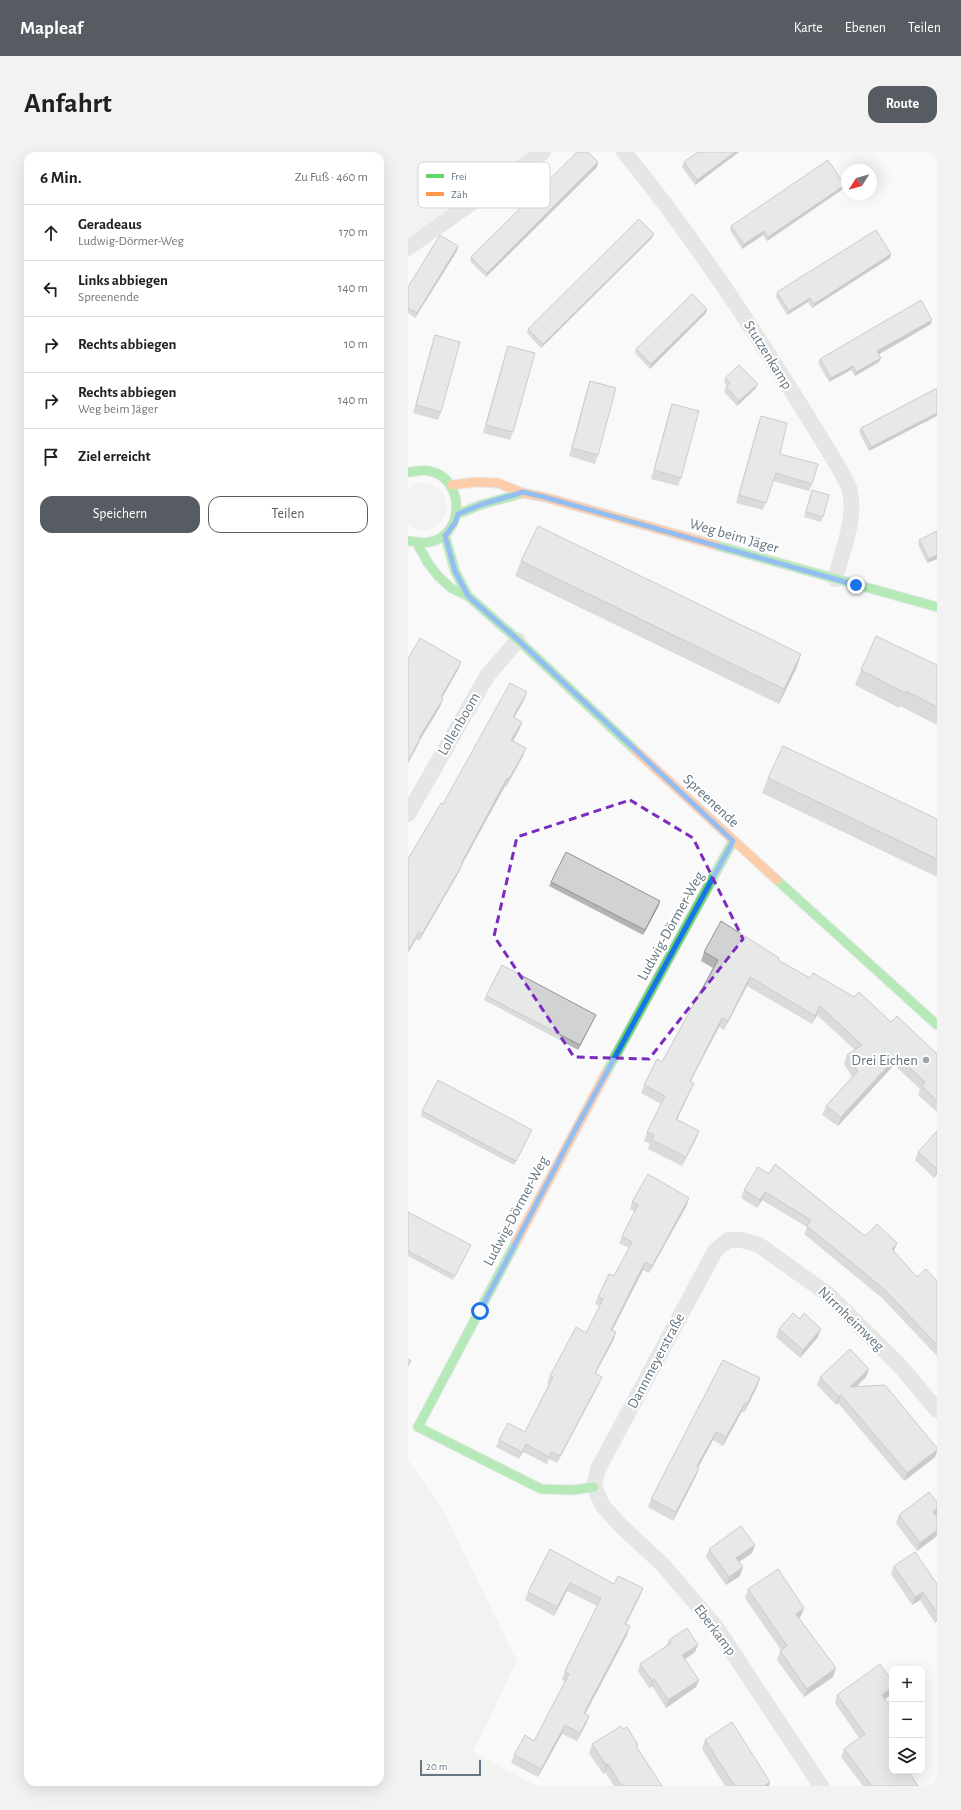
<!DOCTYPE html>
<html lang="de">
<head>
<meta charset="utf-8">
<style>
	body { margin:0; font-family:"Alegreya Sans",sans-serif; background:#f2f2f2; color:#202124 }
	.controls { position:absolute; right:12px; bottom:12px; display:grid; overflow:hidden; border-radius:8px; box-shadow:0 4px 16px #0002 }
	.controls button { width:36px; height:36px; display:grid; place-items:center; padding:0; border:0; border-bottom:1px solid #e0e0e0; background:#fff; color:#202124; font:20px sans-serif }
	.compass { position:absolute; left:433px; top:12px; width:36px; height:36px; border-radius:50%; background:#fff; box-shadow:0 4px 16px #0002; rotate:233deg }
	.scale { position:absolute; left:12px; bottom:10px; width:61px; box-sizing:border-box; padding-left:4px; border:2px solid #657683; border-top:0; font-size:11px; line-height:14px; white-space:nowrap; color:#657683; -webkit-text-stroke:3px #fff; paint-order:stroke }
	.stop { position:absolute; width:12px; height:12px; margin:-9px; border:3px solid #1a73e8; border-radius:50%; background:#fff }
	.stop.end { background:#1a73e8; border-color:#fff; box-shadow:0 1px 4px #0008 }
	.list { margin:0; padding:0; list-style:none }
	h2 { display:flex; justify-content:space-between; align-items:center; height:52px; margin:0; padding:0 16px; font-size:17px }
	h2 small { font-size:13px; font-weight:400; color:#757577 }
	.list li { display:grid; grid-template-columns:26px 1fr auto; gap:12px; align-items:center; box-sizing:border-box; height:56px; padding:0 16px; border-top:1px solid #e0e0e0 }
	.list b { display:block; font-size:15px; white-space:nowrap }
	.list p { margin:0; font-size:13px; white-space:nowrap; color:#757577 }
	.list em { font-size:13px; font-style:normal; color:#757577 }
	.actions { display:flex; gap:8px; padding:12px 16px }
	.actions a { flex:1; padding:9px 0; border:1px solid #565c61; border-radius:12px; text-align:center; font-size:14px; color:#565c61 }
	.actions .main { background:#565c61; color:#fff }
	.icon { flex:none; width:22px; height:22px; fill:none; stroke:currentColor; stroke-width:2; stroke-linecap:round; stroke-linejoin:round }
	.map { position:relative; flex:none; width:529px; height:1634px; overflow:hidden; border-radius:12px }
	header { display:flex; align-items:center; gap:24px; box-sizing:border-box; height:56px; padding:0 20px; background:#565c61; color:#fff }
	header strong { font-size:19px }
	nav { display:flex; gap:22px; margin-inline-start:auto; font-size:14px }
	.intro { display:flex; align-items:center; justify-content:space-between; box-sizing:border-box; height:96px; padding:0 24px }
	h1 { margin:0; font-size:28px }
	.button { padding:10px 18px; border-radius:12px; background:#565c61; color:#fff; font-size:14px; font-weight:700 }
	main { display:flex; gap:24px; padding:0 24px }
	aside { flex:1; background:#fff; border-radius:12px; box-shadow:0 4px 16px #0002 }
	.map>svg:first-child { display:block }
</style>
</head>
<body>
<header>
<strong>Mapleaf</strong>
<nav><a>Karte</a><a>Ebenen</a><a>Teilen</a></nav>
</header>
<div class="intro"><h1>Anfahrt</h1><a class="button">Route</a></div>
<main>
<aside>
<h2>6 Min.<small>Zu Fuß · 460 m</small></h2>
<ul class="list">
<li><svg class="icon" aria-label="ahead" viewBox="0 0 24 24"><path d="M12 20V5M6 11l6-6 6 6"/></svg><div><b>Geradeaus</b><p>Ludwig-Dörmer-Weg</p></div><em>170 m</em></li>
<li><svg class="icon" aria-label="left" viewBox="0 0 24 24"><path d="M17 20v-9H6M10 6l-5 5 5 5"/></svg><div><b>Links abbiegen</b><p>Spreenende</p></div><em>140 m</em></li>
<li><svg class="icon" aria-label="right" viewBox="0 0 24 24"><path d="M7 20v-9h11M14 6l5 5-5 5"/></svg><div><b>Rechts abbiegen</b></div><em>10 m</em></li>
<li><svg class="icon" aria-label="right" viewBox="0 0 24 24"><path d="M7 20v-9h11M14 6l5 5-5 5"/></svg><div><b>Rechts abbiegen</b><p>Weg beim Jäger</p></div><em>140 m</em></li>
<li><svg class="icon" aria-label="arrive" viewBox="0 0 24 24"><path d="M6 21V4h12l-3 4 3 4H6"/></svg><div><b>Ziel erreicht</b></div></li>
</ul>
<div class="actions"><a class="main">Speichern</a><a>Teilen</a></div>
</aside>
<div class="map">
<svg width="529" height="1634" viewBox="0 0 529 1634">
	<rect width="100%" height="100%" fill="#f9f9f9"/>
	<path fill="#e8ebe6" d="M0,0H123L0,87Z
		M18,330C60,343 29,396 0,372V336L10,331Z
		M0,1308L33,1354L109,1509L65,1600L129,1634H0Z"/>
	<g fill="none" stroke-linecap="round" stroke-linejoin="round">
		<defs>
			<path id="fast" d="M0,320C6,320 15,317 21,319C57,325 58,384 21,390C15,392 7,389 0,389
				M50,362L72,353L115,341
				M37,384L47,419L60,444
				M9,391L20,411L30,424L43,436L60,444L110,488L227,598
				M307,393L529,455
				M369,728L529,873
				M198,921L325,689
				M108,1090L10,1275L133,1337L165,1338L186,1335"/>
			<path id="slow" d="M44,333L68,330L90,331L115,341L136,345L307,393
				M227,598L369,728
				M108,1090L198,921"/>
		</defs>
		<use href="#fast" stroke="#d5d6d7" stroke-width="11"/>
		<use href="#slow" stroke="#d5d6d7" stroke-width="11"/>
		<path stroke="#cecfd0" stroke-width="16" d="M216,0C297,99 365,207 431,316C435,324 440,331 442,339C448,368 434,400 427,427
			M0,96L135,0
			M0,662L79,524L110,488
			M413,1634L308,1475L255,1413L213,1374L195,1354L186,1335L190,1317L307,1099L320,1088H334L351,1093L421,1143L493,1215L529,1258"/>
		<use href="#fast" stroke="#63d668" stroke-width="9"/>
		<use href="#slow" stroke="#ff974d" stroke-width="9"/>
	</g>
	<path fill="#b3b5b5" d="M331,0L287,33L274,15L276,10Z
		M189,15L78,125L62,109L63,105Z
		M437,33L435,37L359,89L355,83L334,97L322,78L323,74Z
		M244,86L133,196L119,181L120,177Z
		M50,95L49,99L7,166L0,161V135Z
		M483,102L482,106L404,156L400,150L379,163L368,145L369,140Z
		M299,157L298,161L242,217L227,201L228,197Z
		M523,172L471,202V210L447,224L443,218L421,230L410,211L412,207Z
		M27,183L33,260L30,268L5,261L24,192Z
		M100,194L105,280L102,288L75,281L97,202Z
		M317,226L348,236L329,254L316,240L318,235L319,234L316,230Z
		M182,229L190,303L187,312L161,304L179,237Z
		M529,236L461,299L451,280L453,276Z
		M264,252L273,326L270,334L243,327L261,260Z
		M353,264L372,302L404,332L401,339L365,329L355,358L328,351L350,272Z
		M404,338L415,365L413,370L396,365Z
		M511,388L529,407L519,411L510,392Z
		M113,409L393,502L388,517L371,552L107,424Z
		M529,513V573L492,554L491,556L447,533L453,518Z
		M119,540L116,548L106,566L114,570L111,578L105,589L115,604L98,635L97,634L54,712L51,720L11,789L8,787L0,801V707L35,652Z
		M360,626L529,667V725L354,641Z
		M143,730L251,753L235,783L141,734Z
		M296,800L370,808L483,870L529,902V960L510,943L512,937L486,913L430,974L414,963L418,954L444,925L436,912L439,903L447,898L409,863L404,872L339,834L316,878L311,875L283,929L282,940L269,967L291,979L288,987L274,1014L240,997L242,992L236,989L239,980L253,952L233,941L236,933L254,910L305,816L293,809Z
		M78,844L188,863L186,867L170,898L76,848Z
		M14,959L124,978L122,982L106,1013L13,964Z
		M529,979V1022L526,1026L507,1008L510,1000Z
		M350,1015L457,1084L486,1099L509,1125L529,1129V1204L474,1146L396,1082L399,1075L354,1048L349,1056L333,1046L336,1038Z
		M224,1050L279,1053L241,1121L235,1118L204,1178L206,1187L187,1221L191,1232L149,1311L141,1307L139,1312L115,1300L111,1307L88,1295L91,1288L117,1280L141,1232L139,1231L142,1224L178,1181L192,1154L187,1152L190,1145L206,1124L221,1096L211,1091L214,1084L227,1060L222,1057Z
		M0,1060L61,1097L45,1128L0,1104Z
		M371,1177L410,1185L392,1206L368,1185Z
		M461,1217L458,1225L448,1235L529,1296V1300L527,1305L496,1329L430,1251L428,1253L409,1233L412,1225Z
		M349,1235L336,1261L334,1259L315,1294L305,1288L290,1315L288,1324L265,1369L240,1355L243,1347Z
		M529,1350V1362L509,1399L488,1371L491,1363Z
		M347,1393L344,1401L331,1410L332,1424L318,1433L298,1405L301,1397Z
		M142,1397L206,1432L235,1436L232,1444L218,1472L219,1483L177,1562L181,1564L178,1572L169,1589L154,1582L130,1625L103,1611L106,1603L126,1589L157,1530L154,1527L157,1519L189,1454L159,1439L146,1464L117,1448L120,1440Z
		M486,1414L529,1432V1469L527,1471L512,1448L504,1453L483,1422Z
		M340,1437L393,1464L391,1466L425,1525L396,1545L369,1508L372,1499L373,1498L337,1446Z
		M261,1488L287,1500L277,1507L291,1528L288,1535L258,1556L244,1534L241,1536L230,1519L232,1512L258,1495Z
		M484,1529V1542L477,1547L484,1619L510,1634H455L433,1605L436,1597L451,1586L427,1551L429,1543Z
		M215,1577L230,1593L229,1596L254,1634H206L197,1620L195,1622L181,1601L184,1592Z
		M297,1588L362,1630L361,1634H317L294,1597Z"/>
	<path fill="#929394" d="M327,0H331L287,33L289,28Z
		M190,10L189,15L78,125L79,121Z
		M437,33L435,37L359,89L360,85Z
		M356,79L355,83L334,97L336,92Z
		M246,82L244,86L133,196L135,192Z
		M50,94L49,99L7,166L9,161Z
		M483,102L482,106L404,156L406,152Z
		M402,146L400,150L379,163L381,159Z
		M299,157L298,161L242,217L243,212Z
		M524,168L523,172L468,204L469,199Z
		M473,206L471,210L447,224L448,220Z
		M445,214L443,218L421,230L423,226Z
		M350,232L348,236L329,254L331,249Z
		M529,261V264L461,299L463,295Z
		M529,403V407L519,411L521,407Z
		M393,502L388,517L371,552L376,537Z
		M53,510L50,518L30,553L33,545Z
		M119,540L116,548L102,573L105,565Z
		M35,547L32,555L12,588L9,595L0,611V609L11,586Z
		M114,570L111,578L101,596L103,588Z
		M118,596L115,604L98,635L101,627Z
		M99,626L97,634L50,720L53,712Z
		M54,713L51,720L11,789L14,782Z
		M252,749L251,753L235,783L237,778Z
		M11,780L8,787L0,801L2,796Z
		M342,825L339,834L316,878L320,869Z
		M412,854L409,863L404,872L407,864Z
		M188,863L186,867L170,898L172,893Z
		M314,866L311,875L278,937L282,929Z
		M489,904L486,913L430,974L433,965Z
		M286,931L282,940L265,976L268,967Z
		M291,979L288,987L274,1014L278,1005Z
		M529,1017V1022L526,1026Z
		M357,1040L354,1048L349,1056L352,1048Z
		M281,1046L279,1053L241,1121L244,1114Z
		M489,1091L486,1099L484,1097Z
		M237,1110L235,1118L201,1185L203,1178Z
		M413,1177L410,1185L392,1206L395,1198Z
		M208,1180L206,1187L184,1228L187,1221Z
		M461,1217L458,1225L439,1243L442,1235Z
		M194,1225L191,1232L149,1311L152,1304Z
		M352,1226L349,1235L336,1261L339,1252Z
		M433,1243L430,1251L428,1253L431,1245Z
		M337,1251L334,1259L315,1294L318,1285Z
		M308,1280L305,1288L286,1323L289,1314Z
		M118,1292L115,1300L111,1307L114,1300Z
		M529,1298L527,1305L496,1329L499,1321Z
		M291,1316L288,1324L265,1369L268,1360Z
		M529,1356V1363L522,1368L525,1360Z
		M529,1378V1384L509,1399L512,1391Z
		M347,1393L344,1401L325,1414L328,1406Z
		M335,1415L332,1424L318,1433L321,1425Z
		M162,1431L159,1439L146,1464L149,1455Z
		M235,1436L232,1444L214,1480L217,1472Z
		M515,1440L512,1448L504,1453L507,1445Z
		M396,1456L393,1464L385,1470L388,1462Z
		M529,1465V1469L527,1471Z
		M222,1474L219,1483L173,1570L176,1561Z
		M290,1493L287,1500L272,1511L274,1503Z
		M428,1516L425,1525L396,1545L399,1537Z
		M246,1527L244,1534L241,1536L244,1529Z
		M291,1528L288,1535L258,1556L260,1548Z
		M484,1536V1542L471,1551L474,1543Z
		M181,1564L178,1572L169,1589L172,1581Z
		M157,1573L154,1582L130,1625L133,1617Z
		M200,1612L197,1620L195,1622L198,1613Z
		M362,1630L361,1634H356Z"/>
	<path fill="#d0d2d3" stroke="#929394" d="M169,0H180L190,10L79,121L63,105Z
		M290,0H327L289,28L276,10Z
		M420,8L437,33L360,85L356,79L336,92L323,74Z
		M231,67L246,82L135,192L120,177Z
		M468,78L483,102L406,152L402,146L381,159L369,140Z
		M32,83L50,94L9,161L0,156V135Z
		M284,142L299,157L243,212L228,197Z
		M513,148L524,168L469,199L473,206L448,220L445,214L423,226L412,207Z
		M27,183L52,190L33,260L8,253Z
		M100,194L127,201L105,280L78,273Z
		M331,213L350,232L331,249L318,235L322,231L317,226Z
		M182,229L208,236L190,303L164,296Z
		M529,236V261L463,295L453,276Z
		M264,252L291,259L273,326L246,318Z
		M353,264L379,271L372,302L410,312L404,332L368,321L358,351L331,343Z
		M404,338L421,343L415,365L398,360Z
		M130,374L393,502L376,537L113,409Z
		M529,379V403L521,407L511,388Z
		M468,484L529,513V555L498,539L497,541L453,518Z
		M12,486L53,510L33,545L35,547L11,586L12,587L0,609V507Z
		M102,531L119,540L105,565L114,570L103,588L118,596L101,627L99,626L53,712L54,713L14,782L11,780L2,796L0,795V707L33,651L35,652Z
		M375,594L529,667V707L360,626Z
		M158,700L252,749L237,778L143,730Z
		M313,769L371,806L370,808L402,826L405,821L446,845L451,840L483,870L489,864L529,902V949L514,934L517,930L489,904L433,965L418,954L450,919L439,903L454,893L412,854L407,864L342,825L320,869L314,866L282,929L286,931L268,967L291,979L278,1005L244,988L246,983L239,980L257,944L236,933L249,907L254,910L310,808L296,800Z
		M94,813L188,863L172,893L78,844Z
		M30,928L124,978L108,1009L14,959Z
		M529,979V1017L510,1000Z
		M367,1012L457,1084L469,1072L489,1091L484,1097L509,1125L518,1117L529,1129V1193L477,1138L399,1074L403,1068L357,1040L352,1048L336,1038L350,1015L361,1022Z
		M240,1022L281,1046L244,1114L237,1110L203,1178L208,1180L187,1221L194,1225L152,1304L144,1300L141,1305L118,1292L114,1300L91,1288L100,1271L117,1280L145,1225L142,1224L168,1175L178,1181L195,1147L190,1145L201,1122L206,1124L224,1090L214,1084L230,1053L224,1050Z
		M0,1060L63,1093L47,1124L0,1099Z
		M385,1161L392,1167L396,1161L413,1177L395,1198L371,1177Z
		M442,1197L461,1217L442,1235L477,1233L529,1296V1298L499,1321L433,1243L431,1245L412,1225Z
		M0,1207L3,1209L0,1214Z
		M315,1208L352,1226L339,1252L337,1251L318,1285L308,1280L289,1314L291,1316L268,1360L243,1347Z
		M521,1340L529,1350V1356L525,1360L529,1365V1378L512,1391L491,1363Z
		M333,1374L347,1393L328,1406L335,1415L321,1425L301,1397Z
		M142,1397L206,1432L210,1424L235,1436L217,1472L222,1474L176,1561L181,1564L172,1581L157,1573L133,1617L106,1603L117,1583L126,1589L161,1522L157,1519L193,1446L162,1431L149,1455L120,1440Z
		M507,1400L529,1432V1461L515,1440L507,1445L486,1414Z
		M370,1417L396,1456L388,1462L428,1516L399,1537L372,1499L379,1494L340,1437Z
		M279,1476L290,1493L274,1503L291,1528L260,1548L246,1527L244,1529L232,1512L263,1491L261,1488Z
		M472,1512L484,1529V1536L474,1543L484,1557V1619H500L510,1634H464L436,1597L457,1582L429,1543Z
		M324,1570L362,1630L356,1634H327L297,1588Z
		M213,1574L215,1577L219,1575L230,1593L228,1594L254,1634H214L200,1612L198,1613L184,1592Z"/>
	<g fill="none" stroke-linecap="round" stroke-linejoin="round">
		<path stroke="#1a73e8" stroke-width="5" d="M72,1159L166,980L325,689L110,488L60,444L47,419L37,384L47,371L50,362L72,353L115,340L136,345L448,433"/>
	</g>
	<path d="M0 0H529V1634H0ZM222,648L285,686L335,787L241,907L166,905L86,784L109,685Z" fill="#f9f9f9" fill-opacity=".55" fill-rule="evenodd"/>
	<path fill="none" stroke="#7b2cbf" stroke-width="3" stroke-dasharray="8 5" stroke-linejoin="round" d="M222,648L285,686L335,787L241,907L166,905L86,784L109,685Z"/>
	<circle fill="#99a4ac" stroke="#fff" stroke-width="1.5" cx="518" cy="908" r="4"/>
	<g text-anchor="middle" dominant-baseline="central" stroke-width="4" stroke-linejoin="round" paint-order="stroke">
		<g font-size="15" fill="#657683" stroke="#fff">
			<text transform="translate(360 203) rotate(58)">Stutzenkamp</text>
			<text transform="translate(326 384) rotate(16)">Weg beim Jäger</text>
			<text transform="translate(51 572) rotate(-60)">Lollenboom</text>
			<text transform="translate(303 649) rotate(43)">Spreenende</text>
			<text transform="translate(263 774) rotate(-61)">Ludwig-Dörmer-Weg</text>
			<text transform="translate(108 1059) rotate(-62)">Ludwig-Dörmer-Weg</text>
			<text transform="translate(443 1167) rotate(44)">Nirrnheimweg</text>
			<text transform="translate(248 1209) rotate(-62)">Dannmeyerstraße</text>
			<text transform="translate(307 1478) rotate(53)">Eberkamp</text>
		</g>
		<g font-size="15" fill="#657683" stroke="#fff" text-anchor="end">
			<text x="510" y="908">Drei Eichen</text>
		</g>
	</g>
	<rect x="10" y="10" width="132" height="46" rx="6" fill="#fff" stroke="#d1d6da" stroke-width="1"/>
	<rect x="18" y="22" width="18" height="4" fill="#63d668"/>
	<rect x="18" y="40" width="18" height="4" fill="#ff974d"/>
	<g font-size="11" fill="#657683">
		<text x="43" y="28">Frei</text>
		<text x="43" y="46">Zäh</text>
	</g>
</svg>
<div class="controls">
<button>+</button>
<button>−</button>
<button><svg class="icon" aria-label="layers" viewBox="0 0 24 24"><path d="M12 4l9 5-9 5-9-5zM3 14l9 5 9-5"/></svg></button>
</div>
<svg class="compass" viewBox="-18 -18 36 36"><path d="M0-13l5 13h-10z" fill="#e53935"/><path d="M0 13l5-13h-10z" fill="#757577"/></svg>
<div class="scale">20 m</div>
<div class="stop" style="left:72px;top:1159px"></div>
<div class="stop end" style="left:448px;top:433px"></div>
</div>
</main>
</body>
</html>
